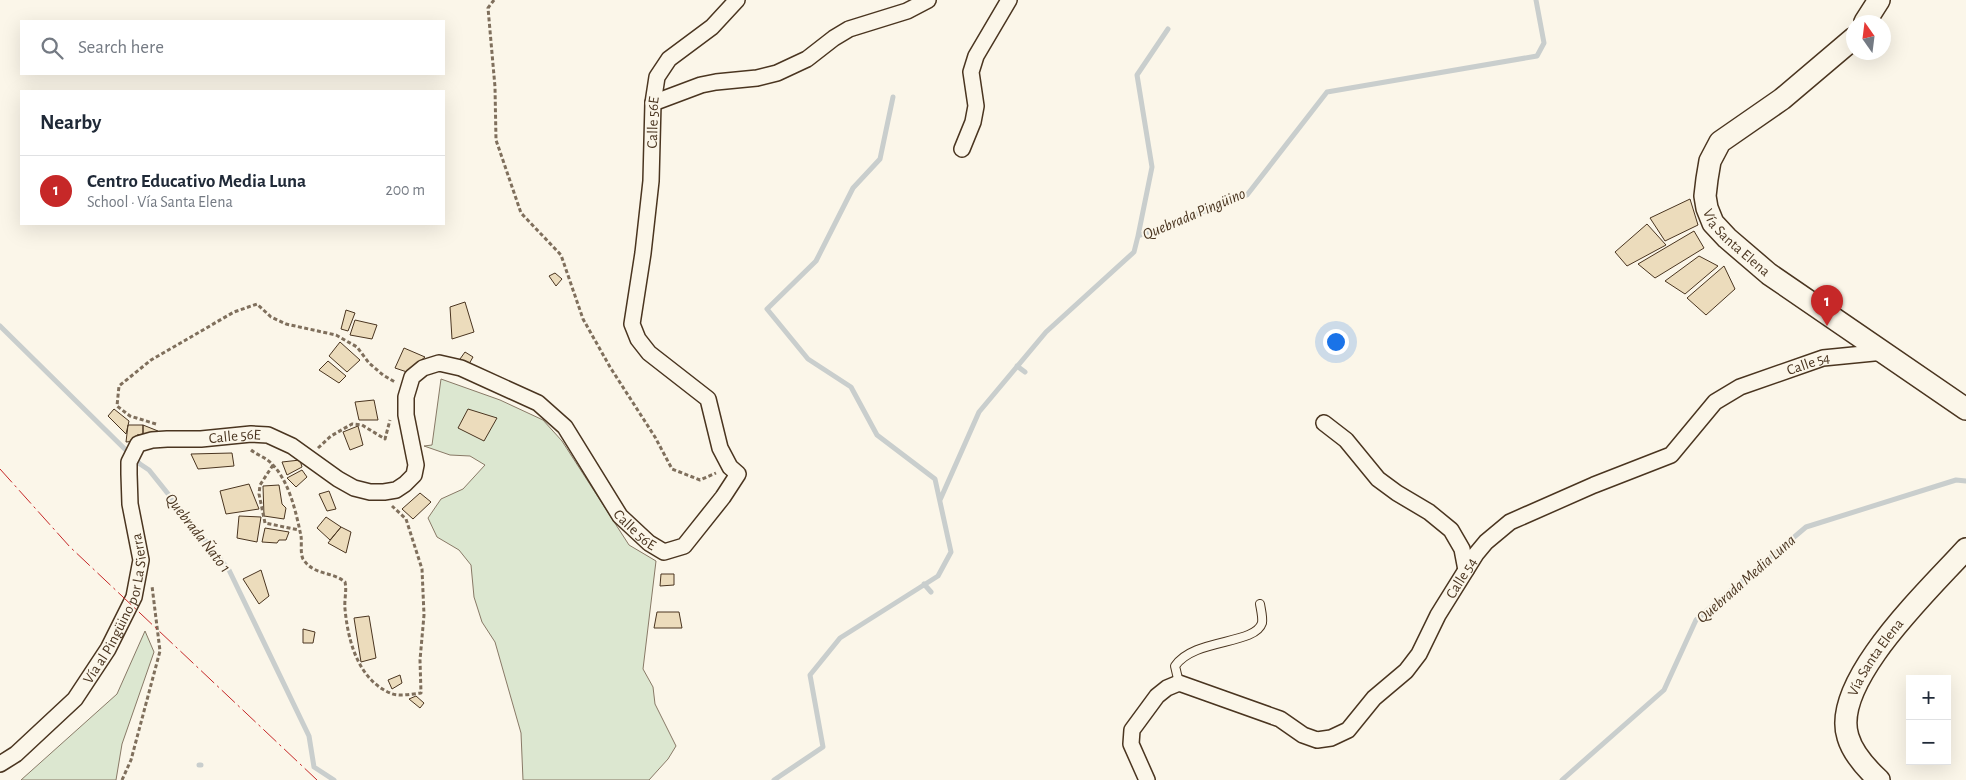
<!DOCTYPE html>
<html lang="en">
<head>
<meta charset="utf-8">
<style>
	body { margin:0; font-family:"Alegreya Sans",sans-serif; background:#f2f2f3; color:#1f2937 }
	.controls { position:absolute; right:15px; bottom:15px; display:grid; overflow:hidden; border-radius:0px; box-shadow:0 5px 20px #0002 }
	.controls button { width:45px; height:45px; display:grid; place-items:center; padding:0; border:0; border-bottom:1px solid #e0e1e3; background:#fff; color:#1f2937; font:25px sans-serif }
	.compass { position:absolute; left:1846px; top:15px; width:45px; height:45px; border-radius:50%; background:#fff; box-shadow:0 5px 20px #0002; rotate:346deg }
	.you { position:absolute; left:1335px; top:341px; width:18px; height:18px; margin:-12px; border:4px solid #fff; border-radius:50%; background:#1a73e8; box-shadow:0 0 0 8px #1a73e833 }
	.badge { display:grid; place-items:center; width:32px; height:32px; border-radius:50%; background:#c62828; color:#fff; font-size:16px; font-weight:700 }
	.pin { position:absolute; translate:-50% -41px; filter:drop-shadow(0 1px 2px #0008) }
	.pin::after { content:''; position:absolute; top:26px; width:18px; height:15px; background:inherit; clip-path:polygon(0 0,100% 0,50% 100%) }
	.list { margin:0; padding:0; list-style:none }
	h2 { display:flex; justify-content:space-between; align-items:center; height:65px; margin:0; padding:0 20px; font-size:21px }
	h2 small { font-size:16px; font-weight:400; color:#747a83 }
	.list li { display:grid; grid-template-columns:32px 1fr auto; gap:15px; align-items:center; box-sizing:border-box; height:70px; padding:0 20px; border-top:1px solid #e0e1e3 }
	.list b { display:block; font-size:19px; white-space:nowrap }
	.list p { margin:0; font-size:16px; white-space:nowrap; color:#747a83 }
	.list em { font-size:16px; font-style:normal; color:#747a83 }
	.icon { flex:none; width:28px; height:28px; fill:none; stroke:currentColor; stroke-width:2; stroke-linecap:round; stroke-linejoin:round }
	.map { position:relative; flex:none; width:1966px; height:780px; overflow:hidden }
	.search { position:absolute; background:#fff; box-shadow:0 5px 20px #0002; left:20px; top:20px; width:425px; height:55px; display:flex; align-items:center; gap:12px; box-sizing:border-box; padding:0 18px; border-radius:0px; color:#747a83; font-size:19px }
	.panel { position:absolute; background:#fff; box-shadow:0 5px 20px #0002; left:20px; top:90px; width:425px; height:135px; border-radius:0px }
	.map>svg:first-child { display:block }
</style>
</head>
<body>
<div class="map">
<svg width="1966" height="780" viewBox="0 0 1966 780">
	<rect width="100%" height="100%" fill="#fbf6e9"/>
	<path fill="#dce7d0" stroke="#887966" d="M441,379L500,400L543,420L562,441L629,545L656,561L643,669L653,687L655,704L676,746L668,759L649,780H523L521,733L495,642L482,622L474,597L471,565L459,550L437,537L428,518L441,499L463,489L485,465L470,456L450,455L424,446L432,445Z
		M145,631L154,652L122,744L116,780H21L117,694Z"/>
	<g fill="none" stroke-linecap="round" stroke-linejoin="round">
		<path stroke="#c9cecd" stroke-width="5" d="M1138,236L1152,167L1137,75L1168,29
			M0,326L140,464L149,470L229,570L309,736L314,767L334,780
			M1017,366L1025,372
			M940,500L979,412L1046,332L1134,252L1138,236L1247,195L1327,92L1537,56L1544,43L1536,0
			M924,584L931,592
			M199,765H201
			M774,780L823,747L810,675L840,638L938,576L951,552L935,479L877,435L851,387L808,359L767,309L816,261L853,188L880,159L893,97
			M1562,780L1664,690L1696,620L1806,527L1956,480L1966,481"/>
	</g>
	<path fill="#ecdcbc" stroke="#4a3520" d="M1690,199L1698,225L1665,241L1650,218Z
		M1647,224L1666,245L1627,266L1615,252Z
		M1694,231L1704,248L1655,278L1638,264Z
		M1699,256L1718,266L1685,294L1665,281Z
		M1724,266L1735,289L1706,315L1687,298Z
		M555,273L562,279L556,286L549,276Z
		M465,302L474,332L452,339L450,307Z
		M346,310L355,313L348,331L341,329Z
		M355,320L377,325L372,339L350,335Z
		M340,342L360,360L347,372L329,356Z
		M404,348L425,357L407,372L395,368Z
		M465,352L473,357L469,364L460,359Z
		M328,361L346,376L339,383L319,370Z
		M374,400L378,420H359L355,402Z
		M114,409L129,421L126,434L108,416Z
		M468,409L497,418L484,441L458,428Z
		M128,425H143V434L137,435L136,441L126,442Z
		M143,425L158,431V437H143Z
		M358,426L363,445L350,450L343,432Z
		M232,453L234,466L198,469L191,454Z
		M300,460L302,467L287,475L282,462Z
		M302,470L307,477L296,487L287,478Z
		M249,484L259,509L226,514L220,491Z
		M279,485L282,504L286,508L284,519L264,516L263,486Z
		M329,491L336,509L327,511L319,494Z
		M420,493L431,502L413,519L402,509Z
		M239,516L261,517L257,542L237,538Z
		M326,517L341,527L330,540L317,528Z
		M341,527L351,532L346,553L328,543Z
		M265,528L289,532L286,540H279L277,543L262,542Z
		M261,570L269,596L259,604L243,579Z
		M661,574H674V585L660,586Z
		M657,612H679L682,628H654Z
		M369,616L376,658L361,662L354,618Z
		M303,629L315,632L313,643H303Z
		M400,675L402,683L392,689L388,680Z
		M416,696L424,703L420,708L409,699Z"/>
	<g fill="none" stroke-linecap="round" stroke-linejoin="round">
		<defs>
			<path id="service" d="M1179,683L1175,666C1194,638 1255,645 1262,623C1263,618 1261,610 1260,604"/>
			<g id="minor">
				<path d="M653,103L701,85L716,82L757,78L777,73L807,59L834,38L849,29L907,11L928,0"/>
				<path d="M962,149L973,122L976,106L971,72L976,56L1009,0"/>
				<path d="M1324,423L1346,440L1378,479L1397,493L1429,512L1451,530L1462,549L1466,570"/>
				<path id="s1" d="M0,764L16,754L75,699L108,649L134,597L141,560L130,504L129,474V462L138,444L152,440L167,439H201L251,434L268,435L292,446L338,479L354,488L370,492H384L396,490L405,484L414,475L416,465L406,415V397L412,377L423,368L439,363L461,368L538,403L565,427L620,516L649,543L664,552L684,546L723,497L738,474L730,467L720,448L708,399L649,353L638,339L632,324L643,253L651,181L653,103L657,77L669,59L712,27L737,0"/>
				<path id="s2" d="M1147,780L1131,744L1132,730L1157,696L1167,688L1179,683L1280,719L1303,735L1317,740L1331,738L1348,730L1374,698L1406,671L1419,654L1438,615L1476,554L1486,542L1510,522L1594,485L1671,455L1715,402L1740,387L1823,358L1884,352"/>
			</g>
			<g id="secondary">
				<path d="M1865,22L1879,0"/>
				<path id="s3" d="M1854,38L1782,99L1720,142L1710,161L1707,179L1705,196L1707,208L1713,223L1727,238L1769,274L1966,409"/>
				<path id="s4" d="M1879,780C1866,768 1853,754 1848,737C1830,682 1931,588 1966,549"/>
			</g>
		</defs>
		<use href="#service" stroke="#4a3520" stroke-width="10"/>
		<use href="#minor" stroke="#4a3520" stroke-width="18"/>
		<use href="#secondary" stroke="#4a3520" stroke-width="24"/>
		<path stroke="#7f6f5c" stroke-width="3" stroke-dasharray="4 2.5" stroke-linecap="butt" d="M494,0L488,8L495,87L496,140L521,213L561,255L583,319L610,367L655,437L672,469L700,480L716,473
			M156,424L130,416L117,406L119,386L151,360L234,312L257,304L271,317L286,324L336,335L357,347L369,363L383,375L395,382
			M318,448L331,436L352,424L362,425L385,439L390,420
			M251,450C257,455 265,457 271,463C289,480 296,512 301,536C302,543 300,553 303,559C314,576 332,571 345,582C347,591 344,600 345,609C348,641 358,679 390,693C398,697 412,694 421,693L420,660L424,615L422,569L406,519L392,506
			M273,465L260,485L259,494L265,523L299,530
			M122,780L131,760L160,651L152,586"/>
		<use href="#service" stroke="#fbf6e9" stroke-width="8"/>
		<use href="#minor" stroke="#fbf6e9" stroke-width="15"/>
		<use href="#secondary" stroke="#fbf6e9" stroke-width="21"/>
		<path stroke="#c62828" stroke-width="1" stroke-dasharray="18 4 2.5 4" stroke-linecap="butt" d="M0,469L70,547L317,780"/>
	</g>
	<g text-anchor="middle" dominant-baseline="central" stroke-width="4" stroke-linejoin="round" paint-order="stroke">
		<g font-size="15" fill="#4a3520" stroke="#fbf6e9">
			<text stroke="none"><textPath href="#s1" startOffset="1614">Calle 56E</textPath></text>
			<text stroke="none"><textPath href="#s3" startOffset="285">Vía Santa Elena</textPath></text>
			<text stroke="none"><textPath href="#s2" startOffset="916">Calle 54</textPath></text>
			<text stroke="none"><textPath href="#s1" startOffset="472">Calle 56E</textPath></text>
			<text stroke="none"><textPath href="#s1" startOffset="1072">Calle 56E</textPath></text>
			<text stroke="none"><textPath href="#s2" startOffset="496">Calle 54</textPath></text>
			<text stroke="none"><textPath href="#s1" startOffset="201">Vía al Pingüino por La Sierra</textPath></text>
			<text stroke="none"><textPath href="#s4" startOffset="141">Vía Santa Elena</textPath></text>
		</g>
		<g font-size="16" font-style="italic" fill="#4a3520" stroke="#fbf6e9">
			<text transform="translate(1194 214) rotate(-23)">Quebrada Pingüino</text>
			<text transform="translate(198 533) rotate(52)">Quebrada Ñato 1</text>
			<text transform="translate(1746 579) rotate(-41)">Quebrada Media Luna</text>
		</g>
	</g>
</svg>
<div class="controls">
<button>+</button>
<button>−</button>
</div>
<svg class="compass" viewBox="-18 -18 36 36"><path d="M0-13l5 13h-10z" fill="#e53935"/><path d="M0 13l5-13h-10z" fill="#747a83"/></svg>
<div class="you"></div>
<div class="pin badge" style="left:1827px;top:326px">1</div>
<div class="search"><svg class="icon" aria-label="search" viewBox="0 0 24 24"><circle cx="10" cy="10" r="6"/><path d="M15 15l6 6"/></svg>Search here</div>
<section class="panel">
<h2>Nearby<small></small></h2>
<ul class="list">
<li><span class="badge">1</span><div><b>Centro Educativo Media Luna</b><p>School · Vía Santa Elena</p></div><em>200 m</em></li>
</ul>
</section>
</div>
</body>
</html>
